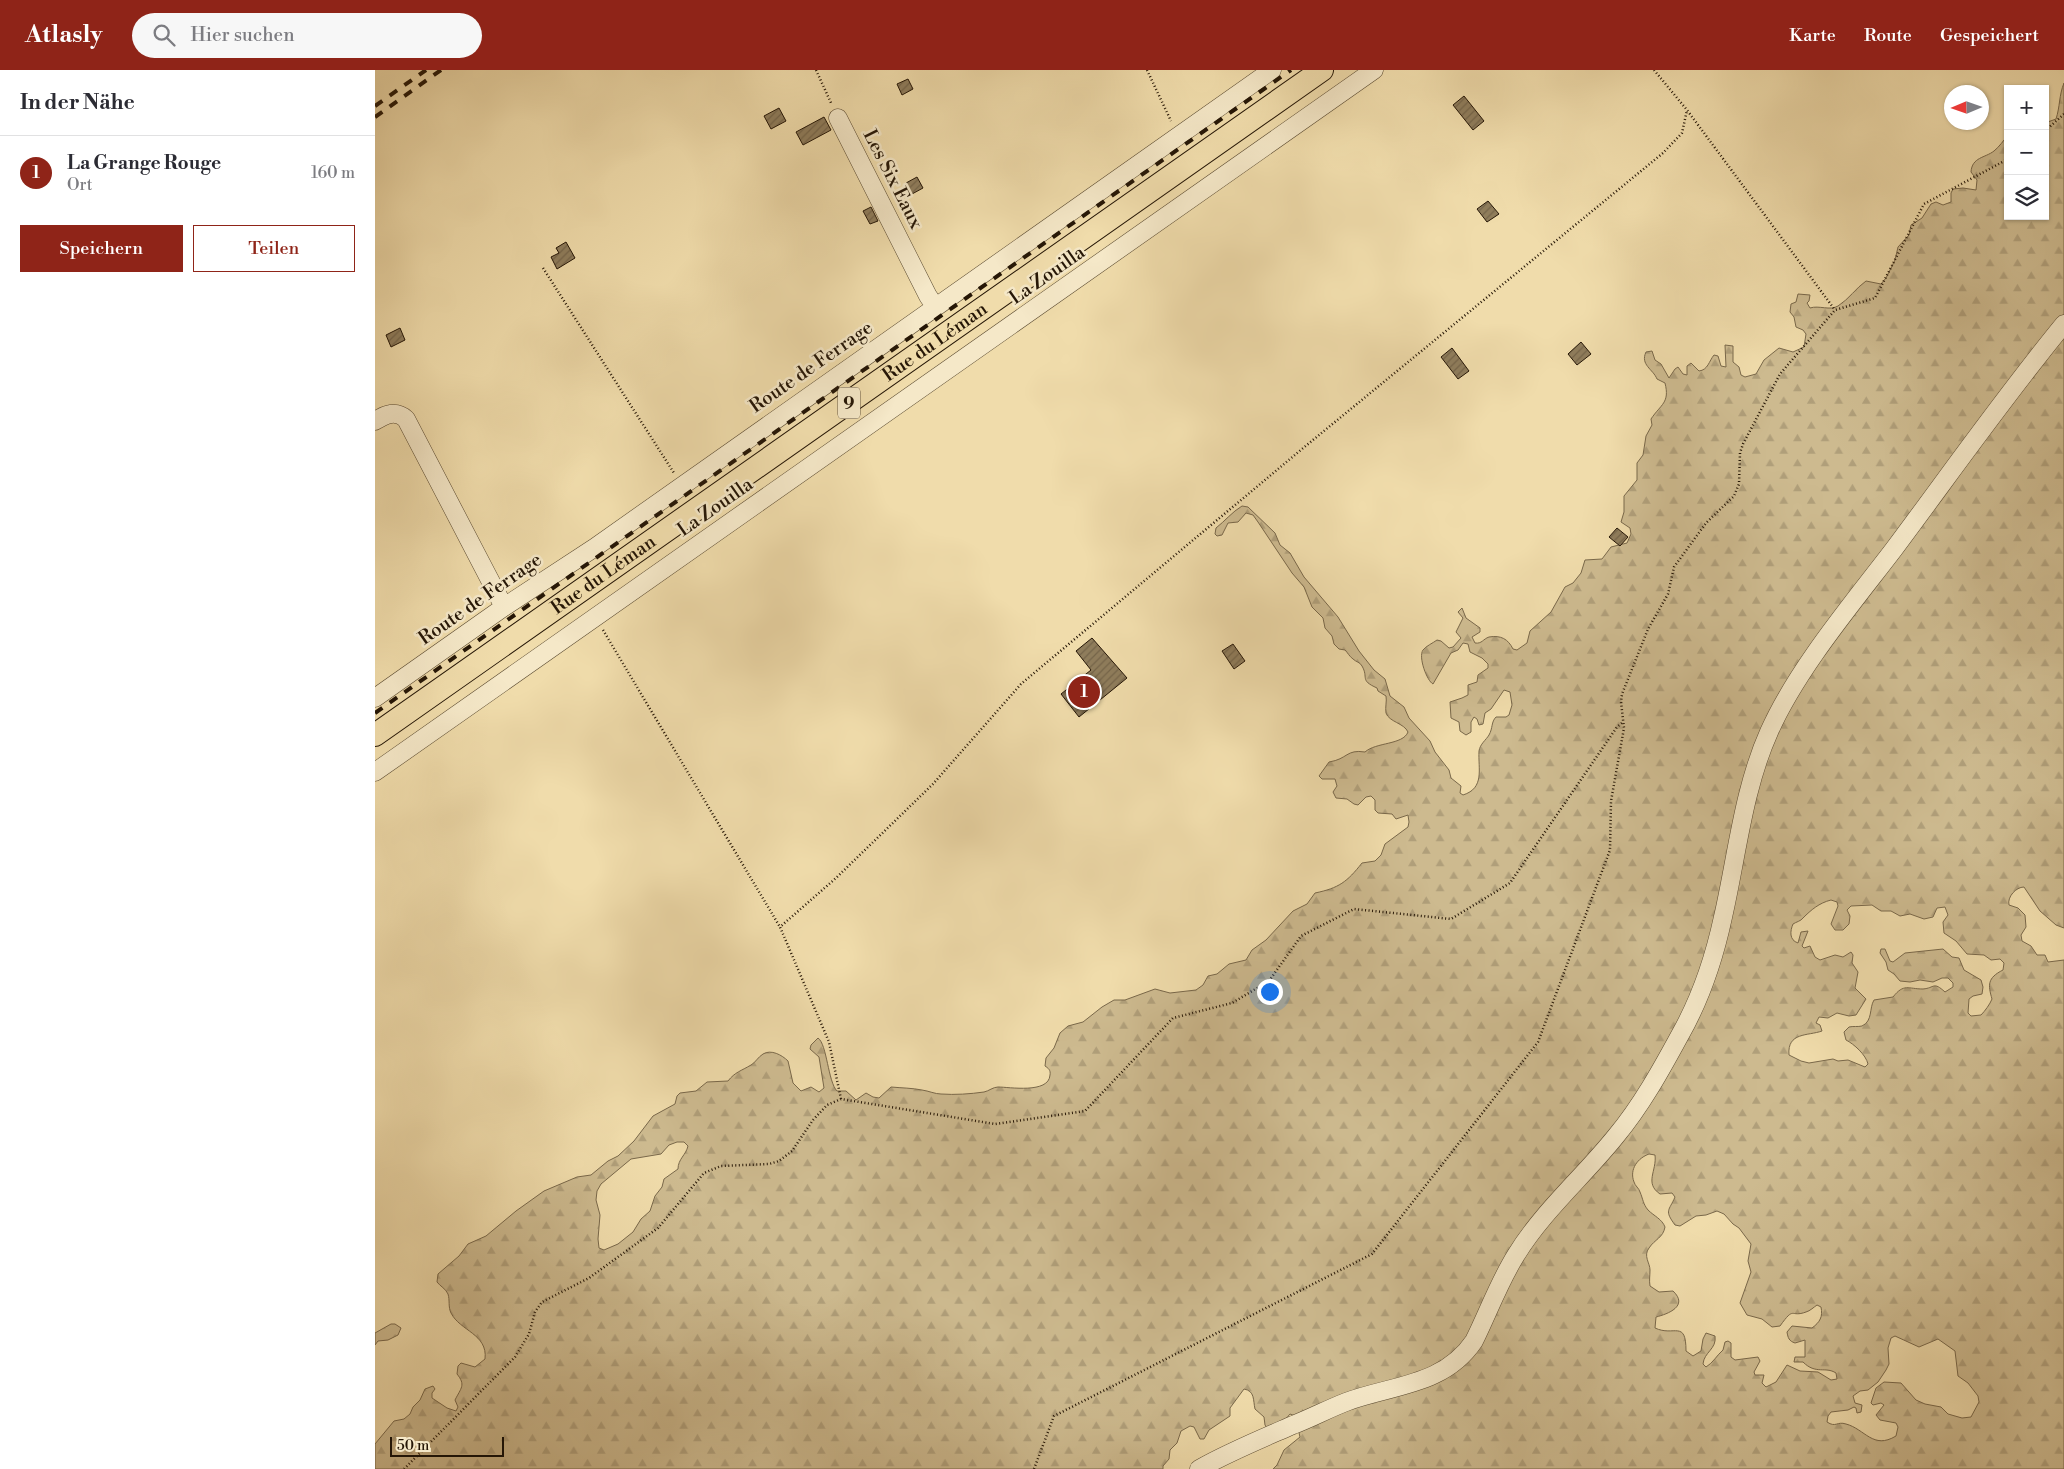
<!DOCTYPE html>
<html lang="de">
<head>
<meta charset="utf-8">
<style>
	body { margin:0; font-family:"Libre Bodoni",serif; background:#f7f7f7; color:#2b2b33 }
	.controls { position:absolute; right:15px; top:15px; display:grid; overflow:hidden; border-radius:0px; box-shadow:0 1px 4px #0004 }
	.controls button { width:45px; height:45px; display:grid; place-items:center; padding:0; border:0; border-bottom:1px solid #e1e1e2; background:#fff; color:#2b2b33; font:25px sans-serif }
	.compass { position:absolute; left:1569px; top:15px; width:45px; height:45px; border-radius:50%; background:#fff; box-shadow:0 1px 4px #0004; rotate:268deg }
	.scale { position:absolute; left:15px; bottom:12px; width:114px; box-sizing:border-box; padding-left:5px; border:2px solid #251606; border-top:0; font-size:14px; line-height:18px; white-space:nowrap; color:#251606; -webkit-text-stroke:4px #f5e8c8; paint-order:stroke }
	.you { position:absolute; left:894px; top:921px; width:18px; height:18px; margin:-12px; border:4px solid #fff; border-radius:50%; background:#1a73e8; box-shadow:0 0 0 8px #1a73e833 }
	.badge { display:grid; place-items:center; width:32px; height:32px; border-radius:50%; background:#8f2418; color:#fff; font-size:16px; font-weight:700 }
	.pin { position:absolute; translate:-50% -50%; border:2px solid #fff; box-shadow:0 1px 5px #0006 }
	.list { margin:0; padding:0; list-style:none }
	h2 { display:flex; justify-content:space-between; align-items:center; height:65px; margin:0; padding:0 20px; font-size:21px }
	h2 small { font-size:16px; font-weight:400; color:#7c7c81 }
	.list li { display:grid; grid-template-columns:32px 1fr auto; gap:15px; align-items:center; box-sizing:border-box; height:75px; padding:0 20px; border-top:1px solid #e1e1e2 }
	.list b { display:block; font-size:19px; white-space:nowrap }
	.list p { margin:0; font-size:16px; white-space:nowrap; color:#7c7c81 }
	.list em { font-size:16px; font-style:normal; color:#7c7c81 }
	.actions { display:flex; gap:10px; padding:15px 20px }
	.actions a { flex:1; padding:11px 0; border:1px solid #8f2418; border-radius:0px; text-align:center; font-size:18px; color:#8f2418 }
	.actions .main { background:#8f2418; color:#fff }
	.icon { flex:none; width:28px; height:28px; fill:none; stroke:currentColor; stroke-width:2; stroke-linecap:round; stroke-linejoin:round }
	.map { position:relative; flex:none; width:1689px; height:1399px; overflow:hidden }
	header { display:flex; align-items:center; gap:30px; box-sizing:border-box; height:70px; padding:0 25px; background:#8f2418; color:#fff }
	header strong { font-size:24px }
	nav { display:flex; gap:28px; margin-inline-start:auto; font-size:18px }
	.search { width:350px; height:45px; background:#f7f7f7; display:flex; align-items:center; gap:12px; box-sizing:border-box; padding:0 18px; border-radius:28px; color:#7c7c81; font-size:19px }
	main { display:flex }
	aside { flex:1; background:#fff }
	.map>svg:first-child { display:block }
</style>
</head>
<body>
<header>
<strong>Atlasly</strong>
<div class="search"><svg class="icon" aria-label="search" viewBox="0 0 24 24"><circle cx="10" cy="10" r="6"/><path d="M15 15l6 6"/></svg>Hier suchen</div>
<nav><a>Karte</a><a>Route</a><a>Gespeichert</a></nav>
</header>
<main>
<aside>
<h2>In der Nähe<small></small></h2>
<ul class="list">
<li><span class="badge">1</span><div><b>La Grange Rouge</b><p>Ort</p></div><em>160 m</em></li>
</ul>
<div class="actions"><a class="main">Speichern</a><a>Teilen</a></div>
</aside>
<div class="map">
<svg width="1689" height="1399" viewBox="0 0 1689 1399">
	<defs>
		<pattern id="forest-firs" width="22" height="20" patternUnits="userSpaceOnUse" patternTransform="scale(1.25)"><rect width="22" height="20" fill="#cdba8f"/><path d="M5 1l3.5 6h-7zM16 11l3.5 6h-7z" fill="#b09f7a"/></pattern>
		<pattern id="building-hatch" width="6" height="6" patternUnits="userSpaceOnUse" patternTransform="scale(1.25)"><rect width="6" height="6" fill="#8f7d5c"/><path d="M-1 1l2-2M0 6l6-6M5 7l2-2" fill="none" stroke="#75654a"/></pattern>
	</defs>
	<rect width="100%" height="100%" fill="#f0dcab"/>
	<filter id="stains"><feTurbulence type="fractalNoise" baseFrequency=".004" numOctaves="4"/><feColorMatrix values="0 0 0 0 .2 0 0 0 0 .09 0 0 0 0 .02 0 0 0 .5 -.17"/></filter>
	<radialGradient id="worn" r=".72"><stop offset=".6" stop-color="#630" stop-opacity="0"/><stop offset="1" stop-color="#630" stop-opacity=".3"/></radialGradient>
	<path fill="url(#forest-firs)" stroke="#79684a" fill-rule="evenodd" d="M1689,13V858L1681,855L1665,841L1649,817C1641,817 1632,827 1634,835L1643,838L1650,845L1651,857L1646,865L1647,871L1656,876L1662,885H1670L1673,892L1689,890V1399H898L902,1395L909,1380L925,1367L920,1346L915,1344L904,1357L892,1358L890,1355L889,1347L880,1339C878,1330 880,1321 869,1319L855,1338V1346L834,1360L829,1369H825L819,1357L815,1356L806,1361L802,1373L795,1380L794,1389L788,1396V1399H0V1374L19,1351L29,1349L35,1344L38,1337L45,1330L50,1319L58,1316L60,1319L57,1323V1328L72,1338L81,1341L83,1337L80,1330C86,1318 91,1315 82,1304L83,1296L86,1293L100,1297L110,1289C113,1264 85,1261 76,1243C73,1237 75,1230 73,1224C71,1219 65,1216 62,1212L63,1204L84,1186L93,1174L111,1166L141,1141L169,1121L202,1107L216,1105L233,1091L243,1086L259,1071L278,1046L300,1034L302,1026L305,1023L321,1021L332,1012L353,1011C360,1002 366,1001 376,995C380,993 383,987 388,984C396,979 407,985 413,991L418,1013L426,1021L436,1017L444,1022L449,1018L444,987L435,979L436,975L443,968C452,974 453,1012 462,1021H471L481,1030L491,1023L498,1027L504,1028L516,1017C527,1018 537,1018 547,1020C554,1021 560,1024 566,1024C580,1025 595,1024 609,1022C614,1021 618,1017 623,1017C634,1017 674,1024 675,1005C676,1000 673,998 670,996L671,988L679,978L685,963L693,956L708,952L727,937L739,930H750L780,919L795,923L821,920L828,915L833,906L842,904L854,894L871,890L877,880L891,870L918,841L932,834L940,823C964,818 972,812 987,793L1000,791L1006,785L1010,774L1033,757L1034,752L1033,745L1021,749L1017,744L1003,743L1000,740V730L996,726L991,727L983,735L979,734L972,729L961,728L958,722L962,716L960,709H947L944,706L954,692C973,689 971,679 990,682C1001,672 1028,675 1033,662C1029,653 1014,652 1011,643C1010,637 1012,631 1011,626L1003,621L1002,618C984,610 994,608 987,596C985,592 981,592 978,589C974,586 973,583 970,580L964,579L959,574L957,566L950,558L948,548L937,537L929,517L917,503L883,452L878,445L871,443L863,452L853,453L847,465L842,466L840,464L841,458C850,451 857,442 867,436L873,437L900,463L905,475L915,483L929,507L963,547L984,581L999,600L1010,609L1015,626L1029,637L1034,648L1055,671L1060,682L1074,700L1076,708L1086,716L1085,723L1088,725C1110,718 1103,699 1104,681C1105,674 1111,670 1114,665C1118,658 1116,652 1121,647H1131L1134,645L1137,635L1135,622L1129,620L1116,639L1110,643L1108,654L1104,655L1102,649L1099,647L1096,652V662L1091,665L1085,661L1084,652L1076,648L1075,632L1087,628L1093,625V615L1102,612L1103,605L1113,598V594L1107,588L1095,582L1093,574L1088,573L1083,580L1076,583L1058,614C1052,611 1043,587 1048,580C1051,576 1058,573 1062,570L1066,571L1074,578L1078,577L1086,568L1081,562L1088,548L1083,542L1087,538L1091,548L1105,558V562L1097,567L1100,573C1107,574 1108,569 1114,567C1126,565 1133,569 1138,579L1142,580L1152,573L1155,561L1176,542L1190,517L1198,513L1206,503L1210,490L1227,489L1236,477L1252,473L1256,464L1255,458L1246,452L1249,442V426L1262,410V393L1268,385L1271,366L1277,355L1276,349C1286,334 1295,333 1290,313L1282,309C1278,299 1265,295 1271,282L1277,281L1280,290L1286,294L1294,308L1300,299L1303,297L1308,304L1312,305V296L1316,293L1324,301C1333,300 1334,291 1339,285L1343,286L1346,296L1351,297L1350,275L1358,276V292L1364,297L1366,305L1370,307L1381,304L1389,290L1404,278L1418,282L1429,277L1431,264L1428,260L1421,257L1419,247L1415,242L1416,234L1421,232L1423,224L1435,225L1434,231L1432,233L1435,238C1444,235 1455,241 1463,236C1474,229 1481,218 1491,211L1506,214L1511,208L1520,190L1523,177L1534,165L1536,155L1547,148L1556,134L1561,132L1568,135L1576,132V123L1578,119L1588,118L1601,120L1602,110L1596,102C1597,87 1610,88 1619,81C1624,77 1629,70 1633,65V146H1670V53L1681,49C1685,37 1684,25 1689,13ZM1456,830L1462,832L1463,836L1456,854L1460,860H1468L1474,854L1475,846L1472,840L1476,836L1497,835L1506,841H1516L1525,846L1535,844L1549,849L1558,847L1562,838L1570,837L1573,845L1568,852L1569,863L1581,871L1592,884L1609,885L1616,890L1625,889L1629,893L1628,900C1612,908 1613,915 1617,929C1615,934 1610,941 1606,945L1596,946L1593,943L1594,929L1598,926L1607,924L1608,917L1606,910L1589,900L1584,888L1577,887L1568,879L1530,883L1518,892L1515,891L1510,879H1506L1505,883L1511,892L1513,900L1519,904L1525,911L1535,912L1545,910L1558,912L1567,908H1573L1578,913V917L1570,922C1558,911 1560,918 1548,919C1533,919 1529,913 1518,927L1499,930C1494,938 1498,951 1487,956C1483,957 1478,956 1474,957L1469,962L1471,970C1479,974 1491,985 1493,994L1490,997L1473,990L1463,991L1458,989L1434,993L1426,991L1414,985C1412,962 1433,966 1447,961L1445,955L1441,953L1444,947L1453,948L1462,943L1474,946L1481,945L1491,929L1480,918L1483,902L1477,893L1478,885L1476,882L1468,887L1460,885L1445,890L1440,887L1435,876L1429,878L1427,876L1433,861L1426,862L1423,873C1414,870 1415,861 1418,854C1421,852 1426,851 1428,848C1436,840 1444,833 1456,830ZM302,1072H309L313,1076C311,1085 303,1089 303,1099L289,1109L287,1117L280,1126L275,1141L266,1149L258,1162L243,1174L229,1180L224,1178L223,1169L225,1145L221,1130L222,1121L226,1114L256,1089L286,1084L294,1075ZM1274,1084L1280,1085C1282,1101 1269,1113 1285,1124L1297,1123L1300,1127C1294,1141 1289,1140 1300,1155L1305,1156L1321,1146L1331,1145L1342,1141L1349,1144L1358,1154L1364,1158L1376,1174L1373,1191L1376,1202L1365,1233L1372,1245L1387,1249L1397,1257L1405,1256C1420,1235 1415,1248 1431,1242C1435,1241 1439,1237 1442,1235L1446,1237C1448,1247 1445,1252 1437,1258L1417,1256L1412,1262C1413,1268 1414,1271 1420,1273L1430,1270V1287H1420L1419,1292H1428C1441,1305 1450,1296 1461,1303L1462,1309L1456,1310L1443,1302L1425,1301L1412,1295L1401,1312L1391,1317L1387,1313L1389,1305H1380L1379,1302L1385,1291L1383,1287L1360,1290L1356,1287V1273L1353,1271L1350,1272L1348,1280C1342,1285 1338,1293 1331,1297L1328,1294C1329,1282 1342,1279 1340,1266L1331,1263L1328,1269L1326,1281L1318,1286L1311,1281C1311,1249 1299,1267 1280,1258L1281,1247C1293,1244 1314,1236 1298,1221L1284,1222L1275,1216C1274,1210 1275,1206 1275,1200C1275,1193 1268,1186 1274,1178C1280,1169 1288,1168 1290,1157C1287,1149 1279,1146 1273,1140C1268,1134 1268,1129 1265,1122C1264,1118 1260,1116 1259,1112C1254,1099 1263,1088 1274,1084ZM1520,1266L1544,1277L1563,1269L1580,1281L1583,1306L1593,1313L1603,1326L1604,1332L1596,1347L1587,1348L1573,1344L1566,1337L1550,1334L1541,1330L1526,1313L1509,1312L1501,1318L1496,1333L1498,1335L1506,1333L1509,1335L1501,1345L1505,1350L1521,1353L1523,1357L1521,1366C1498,1380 1490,1359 1471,1354C1462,1351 1461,1358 1452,1352L1453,1346L1456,1342L1473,1340L1479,1337L1481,1338L1482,1343L1486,1342L1487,1335L1480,1333L1478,1326L1485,1321L1493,1320L1503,1312L1511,1300L1514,1294L1513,1278L1516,1268Z
		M16,1254H20L26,1258L23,1265L13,1270L3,1271L0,1275V1263Z"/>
	<path fill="url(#building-hatch)" stroke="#251606" d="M533,9L538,19L527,25L522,14Z
		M1089,26L1109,51L1098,60L1078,35Z
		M404,38L411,51L396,59L389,46Z
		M449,47L456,60L428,75L421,62Z
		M542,107L548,118L537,124L531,113Z
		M1113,131L1124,144L1112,152L1102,139Z
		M496,137L503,151L495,154L488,141Z
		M191,172L200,188L182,199L176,187L184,183L181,178Z
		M25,258L30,270L16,277L11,265Z
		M1206,272L1216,284L1202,295L1193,284Z
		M1077,278L1094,301L1083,309L1066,287Z
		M1242,458L1253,467L1245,476L1234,467Z
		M717,568L752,608L704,647L686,624L716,600L701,581Z
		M858,574L870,591L859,599L847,581Z"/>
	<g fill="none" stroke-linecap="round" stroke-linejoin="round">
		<defs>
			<path id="minor" d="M463,48L553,226L560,236
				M0,351C11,344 21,340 31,349L129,537
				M0,628L129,537L219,478L897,0
				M0,702L999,0
				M824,1399C854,1382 886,1369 918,1355C936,1348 953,1339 971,1332C1016,1315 1069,1316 1099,1271C1113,1243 1124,1212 1141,1185C1168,1141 1209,1106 1241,1066C1266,1036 1286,1000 1305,965C1326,928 1339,889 1348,847C1362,786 1368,720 1394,662C1422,599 1477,534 1519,479C1575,404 1629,327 1689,254"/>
			<g id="major">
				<path id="s1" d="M0,665L947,0"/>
			</g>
		</defs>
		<use href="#minor" stroke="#58482f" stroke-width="19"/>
		<use href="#major" stroke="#251606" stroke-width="24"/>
		<path stroke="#251606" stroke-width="2.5" stroke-dasharray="1 2.5" stroke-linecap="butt" d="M441,0L457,35
			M772,0L796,51
			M1279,0L1312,40L1460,240
			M1670,61L1689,44
			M168,198L299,403
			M228,560L405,857
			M466,1029L454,972L405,857L461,808L558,714L646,614L927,379L1288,83L1307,63L1312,40
			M29,1399L140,1287L154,1264L160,1242L167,1232L214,1208L283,1158L329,1103L346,1096L394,1094L404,1091L417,1081L438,1050L452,1035L466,1029L620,1054L710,1041L798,948L857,933L894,911L926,866L979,839L1076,849L1135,813L1242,657L1248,652
			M659,1399L679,1346L997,1184L1163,972L1235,780L1236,731L1249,658L1246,632L1247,624L1273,559L1293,524L1299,497L1331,453L1359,426L1364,414L1365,383L1368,374L1405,304L1460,240L1500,228L1549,134L1633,89"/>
		<use href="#minor" stroke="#f5e8c8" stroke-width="18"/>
		<use href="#major" stroke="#f0dcab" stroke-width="22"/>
		<path stroke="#251606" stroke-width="4" stroke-dasharray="9 9" stroke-linecap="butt" d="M0,36L51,0
			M0,47L66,0
			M0,643L916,0"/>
	</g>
	<g text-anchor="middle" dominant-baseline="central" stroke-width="5" stroke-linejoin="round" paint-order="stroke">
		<rect fill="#f5e8c8" stroke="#635540" stroke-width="1" x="463" y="317.5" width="22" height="31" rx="4"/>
		<g font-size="18" font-weight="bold" fill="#251606">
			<text x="474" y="333">9</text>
		</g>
		<g font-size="19" fill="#251606" stroke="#f5e8c8">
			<text transform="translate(518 109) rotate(63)">Les Six Eaux</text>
			<text transform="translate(672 205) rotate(-35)">La Zouilla</text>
			<text stroke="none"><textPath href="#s1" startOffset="684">Rue du Léman</textPath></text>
			<text transform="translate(436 297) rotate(-35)">Route de Ferrage</text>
			<text transform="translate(340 437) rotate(-35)">La Zouilla</text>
			<text stroke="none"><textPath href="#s1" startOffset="279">Rue du Léman</textPath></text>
			<text transform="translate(105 529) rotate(-35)">Route de Ferrage</text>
		</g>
	</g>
	<rect width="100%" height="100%" filter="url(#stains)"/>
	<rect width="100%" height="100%" fill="url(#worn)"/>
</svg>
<div class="controls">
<button>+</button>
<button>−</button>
<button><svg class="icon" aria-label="layers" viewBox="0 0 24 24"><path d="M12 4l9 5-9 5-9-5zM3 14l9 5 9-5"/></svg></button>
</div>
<svg class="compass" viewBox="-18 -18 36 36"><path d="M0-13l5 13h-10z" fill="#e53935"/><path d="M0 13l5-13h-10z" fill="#7c7c81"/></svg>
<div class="scale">50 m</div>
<div class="you"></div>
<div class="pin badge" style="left:709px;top:622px">1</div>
</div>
</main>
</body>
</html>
